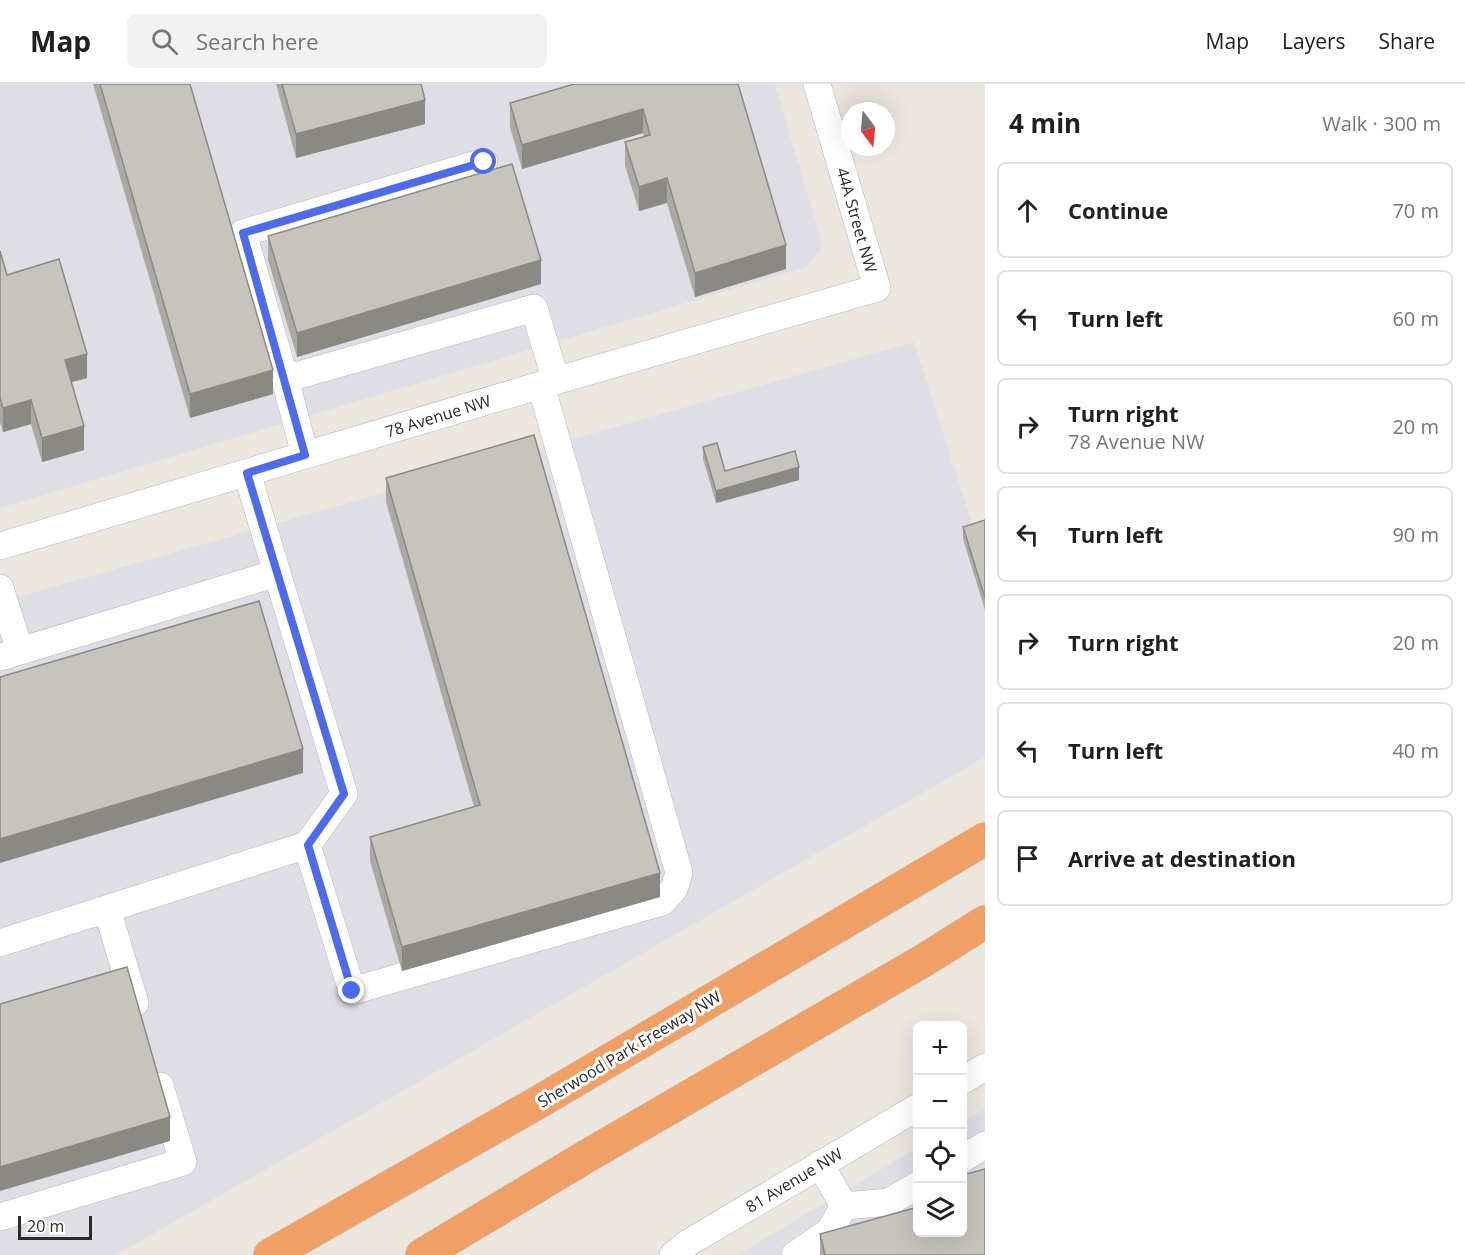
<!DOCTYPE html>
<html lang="en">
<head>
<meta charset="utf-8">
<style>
	body { margin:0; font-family:"Open Sans",sans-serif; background:#f2f2f2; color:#202124 }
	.controls { position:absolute; right:18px; bottom:18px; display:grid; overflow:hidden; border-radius:9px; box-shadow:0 6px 24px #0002 }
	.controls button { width:54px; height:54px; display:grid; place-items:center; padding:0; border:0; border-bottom:2px solid #e0e0e0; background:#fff; color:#202124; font:30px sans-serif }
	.compass { position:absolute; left:841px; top:18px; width:54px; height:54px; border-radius:50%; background:#fff; box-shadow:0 6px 24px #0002; rotate:164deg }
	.scale { position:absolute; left:18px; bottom:15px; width:74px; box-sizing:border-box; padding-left:6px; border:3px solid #2b2b2b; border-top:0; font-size:16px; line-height:21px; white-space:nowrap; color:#2b2b2b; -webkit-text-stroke:4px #fff; paint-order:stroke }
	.stop { position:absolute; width:18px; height:18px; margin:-14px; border:4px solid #4d6bea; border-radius:50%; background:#fff }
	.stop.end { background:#4d6bea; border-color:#fff; box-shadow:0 2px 6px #0008 }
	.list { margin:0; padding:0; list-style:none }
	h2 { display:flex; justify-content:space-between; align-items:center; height:78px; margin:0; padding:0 24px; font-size:26px }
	h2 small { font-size:20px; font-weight:400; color:#757577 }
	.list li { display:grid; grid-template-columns:39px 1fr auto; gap:18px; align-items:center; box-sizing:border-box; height:96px; margin:0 12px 12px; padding:0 12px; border:2px solid #e0e0e0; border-radius:9px }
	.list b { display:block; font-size:22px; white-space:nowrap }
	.list p { margin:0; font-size:20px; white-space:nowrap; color:#757577 }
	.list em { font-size:20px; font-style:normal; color:#757577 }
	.icon { flex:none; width:33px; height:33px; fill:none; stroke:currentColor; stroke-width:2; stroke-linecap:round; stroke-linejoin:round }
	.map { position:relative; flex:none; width:985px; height:1171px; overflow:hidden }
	header { display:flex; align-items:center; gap:36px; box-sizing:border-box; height:84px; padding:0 30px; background:#fff; border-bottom:2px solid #e0e0e0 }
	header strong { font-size:28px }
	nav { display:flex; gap:33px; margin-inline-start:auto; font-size:21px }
	.search { width:420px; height:54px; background:#f2f2f2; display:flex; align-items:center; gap:15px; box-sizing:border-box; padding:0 21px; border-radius:9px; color:#757577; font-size:22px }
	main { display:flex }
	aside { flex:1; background:#fff }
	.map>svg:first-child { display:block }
</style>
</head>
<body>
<header>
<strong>Map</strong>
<div class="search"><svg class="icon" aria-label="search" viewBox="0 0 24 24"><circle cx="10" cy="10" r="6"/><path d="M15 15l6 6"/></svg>Search here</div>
<nav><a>Map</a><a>Layers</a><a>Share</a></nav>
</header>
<main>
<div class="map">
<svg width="985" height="1171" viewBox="0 0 985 1171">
	<rect width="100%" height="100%" fill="#ebe6de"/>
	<path fill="#e0dee5" d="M0,0H775L823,163L806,183L0,424Z
		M914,258L985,480V673L116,1171H0V518Z
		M985,1025V1171H737L917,1064L918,1148H962L963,1038Z"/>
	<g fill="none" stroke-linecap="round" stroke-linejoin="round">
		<defs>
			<path id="minor" d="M285,295L243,149L484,78
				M305,371L285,295L534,224L556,297
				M247,389L277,489
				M0,462L541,301L877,204L817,0
				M0,504L20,567
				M0,573L277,489L344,710L307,761
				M107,825L135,919
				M0,859L307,761L352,907L662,818L674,805L679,789L541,301
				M962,997L985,983
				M962,1075L985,1061
				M820,1080L844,1122L889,1118L918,1101
				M0,1133L183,1078L160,1002
				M673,1171L688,1159L918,1023
				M795,1171L829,1148L844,1122"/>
			<path id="highway" d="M270,1171L537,1019L985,755
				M422,1171L587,1072L926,875L985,838"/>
		</defs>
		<use href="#minor" stroke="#b2b4bd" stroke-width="28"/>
		<use href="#highway" stroke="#c4c4c4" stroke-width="34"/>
		<use href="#minor" stroke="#fff" stroke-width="27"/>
		<use href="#highway" stroke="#f0a065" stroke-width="33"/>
	</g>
	<path fill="#aba9a3" d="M93,0H190L273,310L190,334Z
		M276,0H421L425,40L296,74Z
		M738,0L786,185L695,213L667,119L639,127L625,82V58L644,53L643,49L522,85L510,43V19Z
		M268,152L541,200L297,273L268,176Z
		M0,167L7,191L87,294L71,298L84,366L42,378L31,340L3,348L0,338Z
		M703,363L725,387L799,396L716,419L703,375Z
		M386,394L660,813L402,887L370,777V753L474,723L386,418Z
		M985,436V526L963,455V443Z
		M918,1149L985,1171H820V1150Z"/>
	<path fill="#8b8984" d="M425,16V40L296,74V50Z
		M643,25V49L522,85V61Z
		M667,94V119L639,127V103Z
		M786,161V185L695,213V189Z
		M541,176V200L297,273V249Z
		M87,270V294L65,300V276Z
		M273,286V310L190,334V310Z
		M31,316V340L3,348V324Z
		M84,342V366L42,378V354Z
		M799,383V396L716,419V407Z
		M303,665V689L0,779V755Z
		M660,789V813L402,887V863Z
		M170,1033V1057L0,1107V1083Z"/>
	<path fill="#c7c4bd" stroke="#8b8984" stroke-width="1.5" d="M100,0H190L273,286L190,310Z
		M282,0H421L425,16L296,50Z
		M574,0H738L786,161L695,189L667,94L639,103L625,58L650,51L643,25L522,61L510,19Z
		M512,80L541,176L297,249L268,152Z
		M0,167L7,191L59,175L87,270L65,276L84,342L42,354L31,316L3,324L0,314Z
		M534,351L660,789L402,863L370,753L480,721L386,394Z
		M717,359L725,387L795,367L799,383L716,407L703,363Z
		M985,436V514L963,443Z
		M259,517L303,665L0,755V593Z
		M127,883L170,1033L0,1083V920Z
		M985,1085V1171H825L820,1150L918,1123V1149H963V1091Z"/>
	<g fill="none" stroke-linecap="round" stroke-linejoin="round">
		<path stroke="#4d6bea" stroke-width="8" d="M352,907L308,761L344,710L247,389L305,371L243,149L484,78"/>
	</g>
	<g text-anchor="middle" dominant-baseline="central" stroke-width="6" stroke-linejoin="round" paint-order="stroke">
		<g font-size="16" fill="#2b2b2b" stroke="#fff">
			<text transform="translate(857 136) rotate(74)">44A Street NW</text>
			<text transform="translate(438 332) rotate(-17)">78 Avenue NW</text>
			<text transform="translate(629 965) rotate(-31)">Sherwood Park Freeway NW</text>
			<text transform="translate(794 1096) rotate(-31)">81 Avenue NW</text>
		</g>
	</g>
</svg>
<div class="controls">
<button>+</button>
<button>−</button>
<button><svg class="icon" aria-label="locate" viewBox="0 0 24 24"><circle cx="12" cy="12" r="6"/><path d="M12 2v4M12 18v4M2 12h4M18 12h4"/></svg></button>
<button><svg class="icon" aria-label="layers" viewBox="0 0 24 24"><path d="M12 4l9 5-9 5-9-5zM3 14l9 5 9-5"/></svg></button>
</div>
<svg class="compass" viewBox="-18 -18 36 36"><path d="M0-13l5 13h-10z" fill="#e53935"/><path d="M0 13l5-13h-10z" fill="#757577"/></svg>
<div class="scale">20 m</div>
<div class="stop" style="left:484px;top:78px"></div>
<div class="stop end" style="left:352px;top:907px"></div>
</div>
<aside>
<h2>4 min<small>Walk · 300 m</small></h2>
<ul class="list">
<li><svg class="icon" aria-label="ahead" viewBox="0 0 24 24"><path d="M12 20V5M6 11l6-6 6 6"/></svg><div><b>Continue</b></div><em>70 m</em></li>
<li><svg class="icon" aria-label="left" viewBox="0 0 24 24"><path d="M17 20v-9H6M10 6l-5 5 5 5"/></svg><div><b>Turn left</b></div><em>60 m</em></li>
<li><svg class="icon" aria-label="right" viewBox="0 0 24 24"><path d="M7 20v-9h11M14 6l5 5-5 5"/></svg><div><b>Turn right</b><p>78 Avenue NW</p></div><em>20 m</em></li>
<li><svg class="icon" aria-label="left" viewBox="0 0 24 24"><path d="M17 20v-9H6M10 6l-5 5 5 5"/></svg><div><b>Turn left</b></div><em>90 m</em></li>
<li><svg class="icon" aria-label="right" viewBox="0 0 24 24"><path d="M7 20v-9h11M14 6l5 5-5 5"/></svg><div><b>Turn right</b></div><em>20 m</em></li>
<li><svg class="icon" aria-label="left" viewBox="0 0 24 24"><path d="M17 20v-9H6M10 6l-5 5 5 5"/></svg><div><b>Turn left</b></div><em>40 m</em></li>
<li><svg class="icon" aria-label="arrive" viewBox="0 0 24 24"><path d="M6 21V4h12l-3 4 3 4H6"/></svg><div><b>Arrive at destination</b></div></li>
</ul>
</aside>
</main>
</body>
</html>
